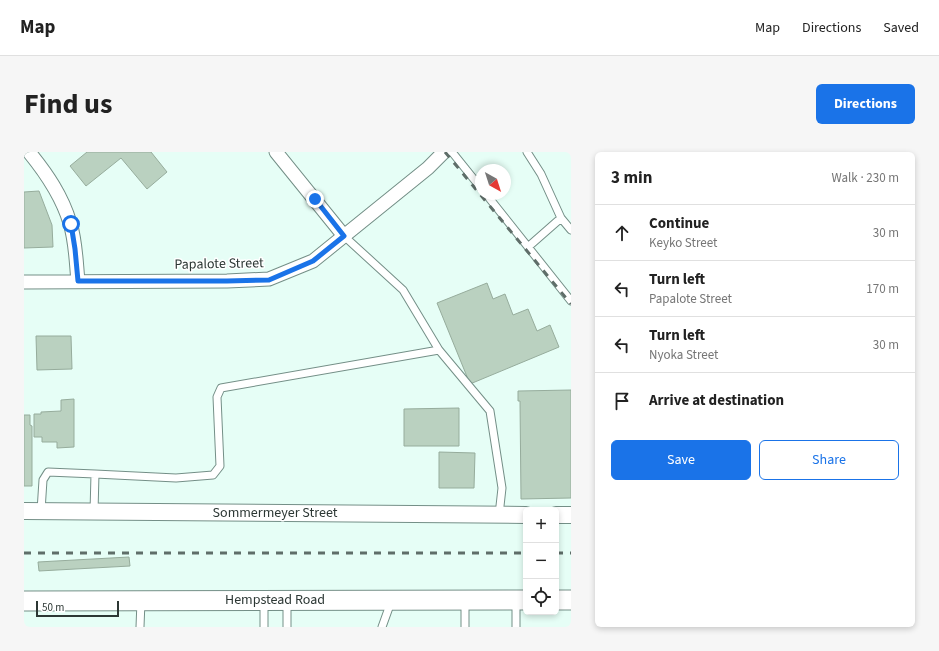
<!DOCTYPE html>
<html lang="en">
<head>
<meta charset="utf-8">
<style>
	body { margin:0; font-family:"Source Sans 3",sans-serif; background:#f6f6f6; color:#222 }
	.controls { position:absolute; right:12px; bottom:12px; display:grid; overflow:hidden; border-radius:6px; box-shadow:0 2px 6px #0003 }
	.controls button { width:36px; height:36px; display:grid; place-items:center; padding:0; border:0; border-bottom:1px solid #e0e0e0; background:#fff; color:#222; font:20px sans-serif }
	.compass { position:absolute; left:451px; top:12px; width:36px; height:36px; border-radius:50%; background:#fff; box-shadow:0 2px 6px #0003; rotate:141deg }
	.scale { position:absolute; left:12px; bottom:10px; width:83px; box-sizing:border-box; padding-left:4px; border:2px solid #2c3734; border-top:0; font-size:11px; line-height:14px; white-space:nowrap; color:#2c3734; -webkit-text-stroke:3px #fff; paint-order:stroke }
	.stop { position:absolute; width:12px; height:12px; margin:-9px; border:3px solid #1a73e8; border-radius:50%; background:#fff }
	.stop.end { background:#1a73e8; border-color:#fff; box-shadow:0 1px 4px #0008 }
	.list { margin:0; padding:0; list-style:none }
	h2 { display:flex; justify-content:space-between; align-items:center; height:52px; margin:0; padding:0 16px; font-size:17px }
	h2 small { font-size:13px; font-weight:400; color:#767676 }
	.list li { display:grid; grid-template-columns:26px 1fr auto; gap:12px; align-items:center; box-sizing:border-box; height:56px; padding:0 16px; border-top:1px solid #e0e0e0 }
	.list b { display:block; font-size:15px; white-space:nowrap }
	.list p { margin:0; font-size:13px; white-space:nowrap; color:#767676 }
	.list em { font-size:13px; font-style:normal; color:#767676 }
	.actions { display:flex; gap:8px; padding:12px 16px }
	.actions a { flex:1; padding:9px 0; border:1px solid #1a73e8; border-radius:6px; text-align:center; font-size:14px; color:#1a73e8 }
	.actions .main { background:#1a73e8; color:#fff }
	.icon { flex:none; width:22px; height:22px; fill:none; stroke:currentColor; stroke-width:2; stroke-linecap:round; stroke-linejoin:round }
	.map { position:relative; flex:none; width:547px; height:475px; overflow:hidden; border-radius:6px }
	header { display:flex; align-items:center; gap:24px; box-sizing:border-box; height:56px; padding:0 20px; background:#fff; border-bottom:1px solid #e0e0e0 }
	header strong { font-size:19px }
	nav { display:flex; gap:22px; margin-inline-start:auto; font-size:14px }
	.intro { display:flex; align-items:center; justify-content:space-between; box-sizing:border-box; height:96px; padding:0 24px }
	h1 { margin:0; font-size:28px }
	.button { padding:10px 18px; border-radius:6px; background:#1a73e8; color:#fff; font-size:14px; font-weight:700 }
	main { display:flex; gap:24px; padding:0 24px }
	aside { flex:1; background:#fff; border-radius:6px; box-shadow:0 2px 6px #0003 }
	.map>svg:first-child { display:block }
</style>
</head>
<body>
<header>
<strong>Map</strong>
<nav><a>Map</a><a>Directions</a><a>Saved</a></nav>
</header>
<div class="intro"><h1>Find us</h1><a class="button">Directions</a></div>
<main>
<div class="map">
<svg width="547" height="475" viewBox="0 0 547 475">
	<rect width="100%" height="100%" fill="#e6fef6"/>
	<path fill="#bad1c0" stroke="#96ac9c" d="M63,0H127L143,20L123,37L97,6L62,34L46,14Z
		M15,39L28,73L29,95L0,96V40Z
		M463,131L469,147L481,142L489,163L504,157L513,179L526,173L535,195L446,232L413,151Z
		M12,184H47L48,217L13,218Z
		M547,238V346L497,347L496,249H494V239Z
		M50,247V295L33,296V290H18V285H10V262H17V260L37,259V248Z
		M435,256V294H380V257Z
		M0,263H6V273L8,274V334H0Z
		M415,300L451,301L450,336H415Z
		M105,405L106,414L15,419L14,410Z"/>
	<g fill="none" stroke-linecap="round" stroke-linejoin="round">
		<defs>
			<path id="service" d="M428,0L457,36
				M503,0L517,22L537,66
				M462,42L547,149
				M320,84L379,138L415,198L466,259L478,336L475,363
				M504,95L537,66L547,78
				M71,322L152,326L189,323L196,314L193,245L197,236L415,198
				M17,359L19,328L24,320L71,322L70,360
				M240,448V475
				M263,448V475
				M492,449V475
				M116,475L117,449
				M358,475L367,450
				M441,475V448"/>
			<path id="minor" d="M5,0C23,22 38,44 46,71C52,90 52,110 54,129
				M252,0L320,84
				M0,130L203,129L245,127L289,109L404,16L420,0"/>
			<path id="tertiary" d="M0,359L502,363
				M532,363H547"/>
			<path id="secondary" d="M532,448H547
				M0,449L502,448"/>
		</defs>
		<use href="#service" stroke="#748f87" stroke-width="9"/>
		<use href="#minor" stroke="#748f87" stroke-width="15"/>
		<use href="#tertiary" stroke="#748f87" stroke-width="18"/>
		<use href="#secondary" stroke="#748f87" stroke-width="21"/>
		<use href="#service" stroke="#fff" stroke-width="7"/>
		<use href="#minor" stroke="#fff" stroke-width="13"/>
		<use href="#tertiary" stroke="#fff" stroke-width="16"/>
		<use href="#secondary" stroke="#fff" stroke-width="19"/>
		<path stroke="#5f6e69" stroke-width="3" stroke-dasharray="7 7" stroke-linecap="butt" d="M421,0L547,152
			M0,401H502
			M532,401H547"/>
	</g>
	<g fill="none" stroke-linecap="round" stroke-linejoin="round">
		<path stroke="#1a73e8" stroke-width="5" d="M47,72L51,97L54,129H203L245,128L289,109L320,84L291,47"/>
	</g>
	<g text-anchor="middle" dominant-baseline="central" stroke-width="3" stroke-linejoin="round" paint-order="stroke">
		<g font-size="14" fill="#2c3734" stroke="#fff">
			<text transform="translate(195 112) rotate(-1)">Papalote Street</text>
			<text x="251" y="361">Sommermeyer Street</text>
			<text x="251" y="448">Hempstead Road</text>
		</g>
	</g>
</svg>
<div class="controls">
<button>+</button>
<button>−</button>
<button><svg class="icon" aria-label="locate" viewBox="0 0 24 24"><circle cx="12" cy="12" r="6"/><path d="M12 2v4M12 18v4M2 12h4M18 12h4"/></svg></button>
</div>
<svg class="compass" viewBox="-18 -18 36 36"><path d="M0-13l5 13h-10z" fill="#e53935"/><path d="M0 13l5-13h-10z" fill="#767676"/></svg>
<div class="scale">50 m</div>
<div class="stop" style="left:47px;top:72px"></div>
<div class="stop end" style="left:291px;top:47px"></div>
</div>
<aside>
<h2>3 min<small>Walk · 230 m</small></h2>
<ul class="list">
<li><svg class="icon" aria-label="ahead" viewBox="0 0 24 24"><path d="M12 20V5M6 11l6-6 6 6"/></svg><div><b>Continue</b><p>Keyko Street</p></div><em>30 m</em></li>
<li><svg class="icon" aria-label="left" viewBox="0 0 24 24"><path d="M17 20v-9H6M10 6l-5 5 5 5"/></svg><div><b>Turn left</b><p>Papalote Street</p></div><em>170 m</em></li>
<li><svg class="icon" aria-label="left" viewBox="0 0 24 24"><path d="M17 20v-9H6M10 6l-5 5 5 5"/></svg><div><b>Turn left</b><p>Nyoka Street</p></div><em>30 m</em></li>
<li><svg class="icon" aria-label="arrive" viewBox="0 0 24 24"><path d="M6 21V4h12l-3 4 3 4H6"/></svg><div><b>Arrive at destination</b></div></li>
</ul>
<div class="actions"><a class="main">Save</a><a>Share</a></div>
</aside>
</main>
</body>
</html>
